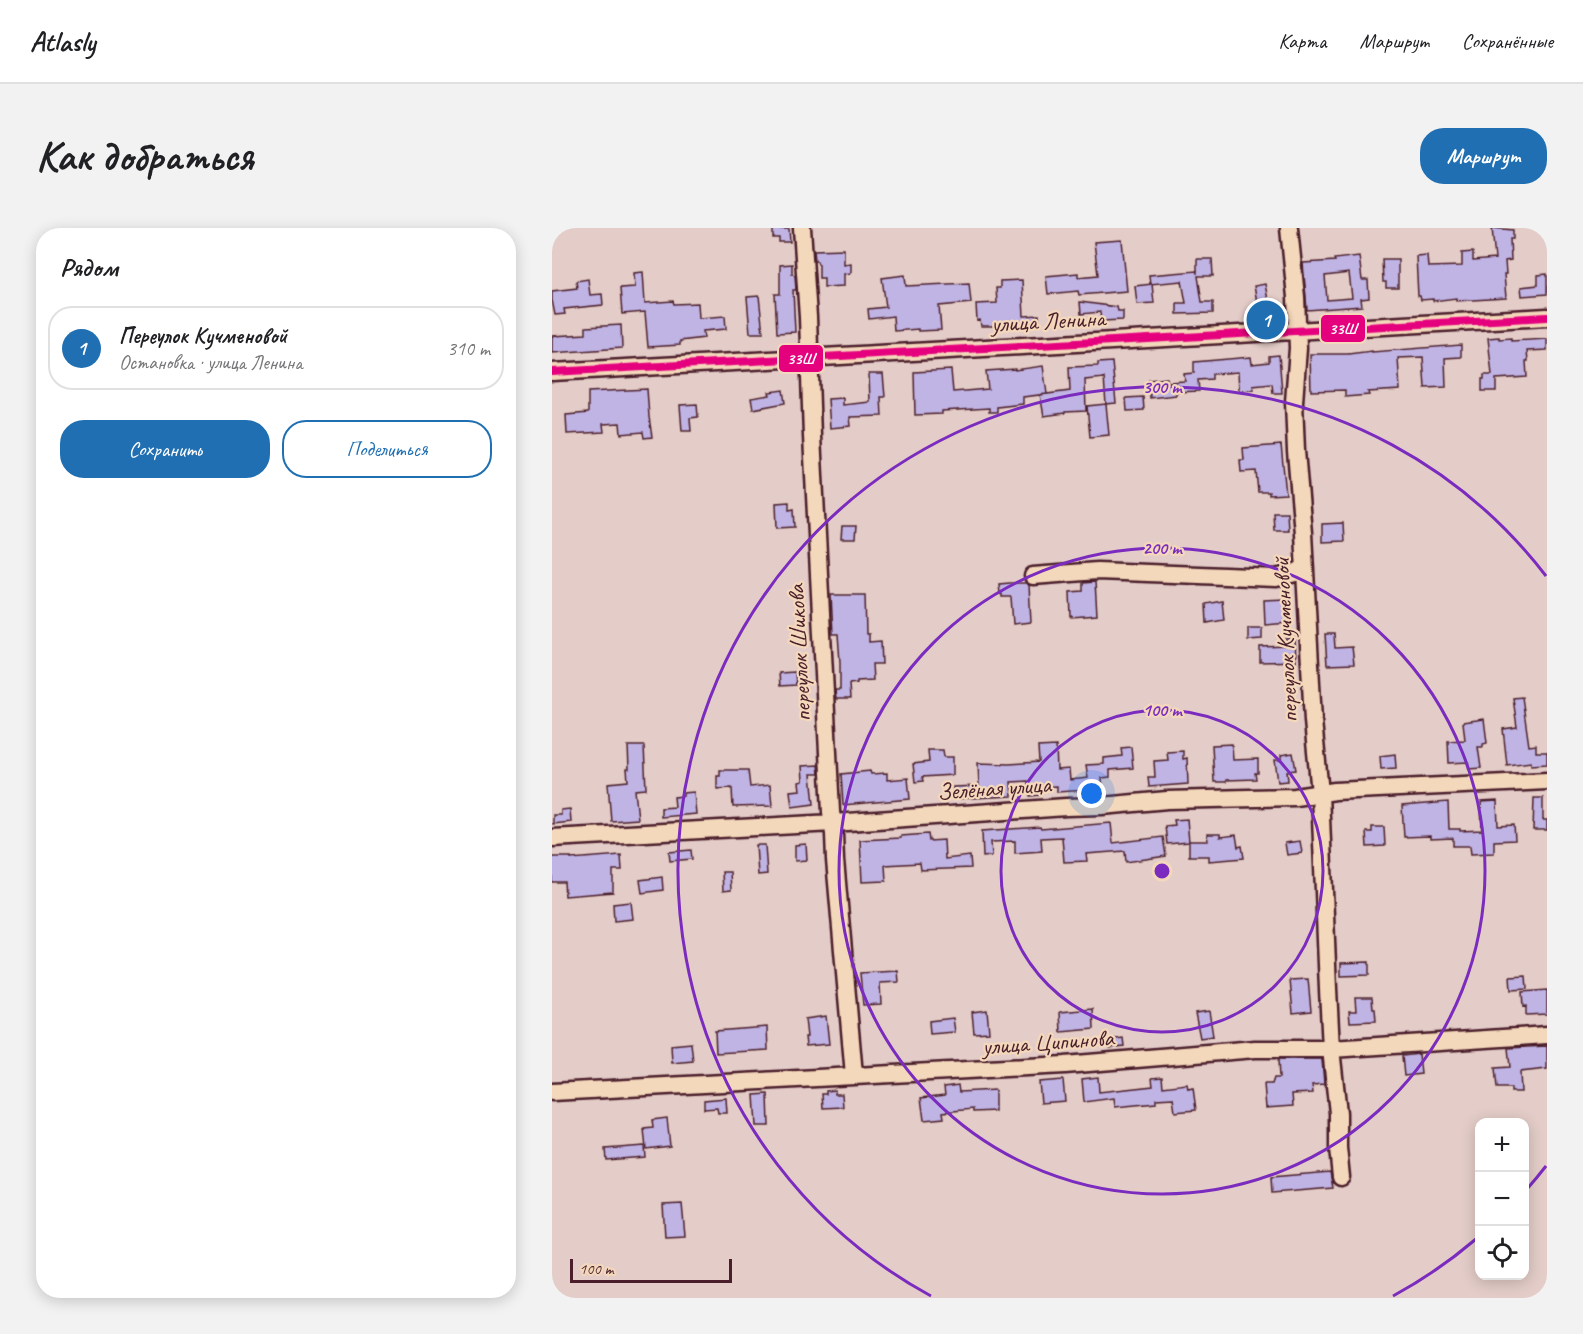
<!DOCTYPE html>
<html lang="ru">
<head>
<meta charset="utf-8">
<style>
	body { margin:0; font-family:Caveat,sans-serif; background:#f2f2f2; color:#202124 }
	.controls { position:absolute; right:18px; bottom:18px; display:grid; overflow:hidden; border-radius:12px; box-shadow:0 3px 15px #0003 }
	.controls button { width:54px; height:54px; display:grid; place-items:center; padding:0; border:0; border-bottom:2px solid #e0e0e0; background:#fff; color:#202124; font:30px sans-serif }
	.scale { position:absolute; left:18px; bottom:15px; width:162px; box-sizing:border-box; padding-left:6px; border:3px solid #4a1f2b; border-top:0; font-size:16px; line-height:21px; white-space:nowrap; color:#4a1f2b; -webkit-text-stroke:4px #f4d8bb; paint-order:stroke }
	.you { position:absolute; left:540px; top:566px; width:21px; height:21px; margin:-15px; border:4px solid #fff; border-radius:50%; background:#1a73e8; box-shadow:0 0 0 9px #1a73e833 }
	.badge { display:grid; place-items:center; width:39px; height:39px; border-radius:50%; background:#1f6fb2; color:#fff; font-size:20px; font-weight:700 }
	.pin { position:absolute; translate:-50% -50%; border:3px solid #fff; box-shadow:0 2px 6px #0006 }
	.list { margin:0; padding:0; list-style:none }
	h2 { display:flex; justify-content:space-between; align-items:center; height:78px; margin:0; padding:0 24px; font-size:26px }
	h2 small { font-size:20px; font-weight:400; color:#757577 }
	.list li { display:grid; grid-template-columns:39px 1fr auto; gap:18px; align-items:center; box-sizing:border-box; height:84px; margin:0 12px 12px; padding:0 12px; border:2px solid #e0e0e0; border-radius:24px }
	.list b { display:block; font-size:22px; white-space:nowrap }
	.list p { margin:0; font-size:20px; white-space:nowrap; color:#757577 }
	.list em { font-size:20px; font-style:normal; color:#757577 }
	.actions { display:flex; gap:12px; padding:18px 24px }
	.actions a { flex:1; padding:14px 0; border:2px solid #1f6fb2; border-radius:24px; text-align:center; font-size:21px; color:#1f6fb2 }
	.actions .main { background:#1f6fb2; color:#fff }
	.icon { flex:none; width:33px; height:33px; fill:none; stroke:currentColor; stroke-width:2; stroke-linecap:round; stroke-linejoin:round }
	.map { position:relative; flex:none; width:995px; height:1070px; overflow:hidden; border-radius:24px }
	header { display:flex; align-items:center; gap:36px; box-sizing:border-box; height:84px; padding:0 30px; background:#fff; border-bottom:2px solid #e0e0e0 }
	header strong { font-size:28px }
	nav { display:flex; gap:33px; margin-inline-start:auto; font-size:21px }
	.intro { display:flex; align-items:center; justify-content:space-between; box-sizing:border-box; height:144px; padding:0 36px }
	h1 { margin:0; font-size:42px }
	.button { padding:15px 27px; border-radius:24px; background:#1f6fb2; color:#fff; font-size:21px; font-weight:700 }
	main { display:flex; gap:36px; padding:0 36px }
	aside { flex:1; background:#fff; border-radius:24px; box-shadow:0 3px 15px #0003 }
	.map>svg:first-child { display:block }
</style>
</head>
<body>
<header>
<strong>Atlasly</strong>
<nav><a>Карта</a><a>Маршрут</a><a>Сохранённые</a></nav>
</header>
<div class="intro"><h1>Как добраться</h1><a class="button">Маршрут</a></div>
<main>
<aside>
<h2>Рядом<small></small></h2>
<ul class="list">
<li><span class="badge">1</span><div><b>Переулок Кучменовой</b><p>Остановка · улица Ленина</p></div><em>310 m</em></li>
</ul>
<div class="actions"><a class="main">Сохранить</a><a>Поделиться</a></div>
</aside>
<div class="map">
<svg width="995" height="1070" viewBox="0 0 995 1070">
	<rect width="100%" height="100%" fill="#e4cdc8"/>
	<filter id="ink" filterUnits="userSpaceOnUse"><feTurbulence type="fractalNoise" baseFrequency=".0167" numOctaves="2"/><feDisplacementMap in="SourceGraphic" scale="12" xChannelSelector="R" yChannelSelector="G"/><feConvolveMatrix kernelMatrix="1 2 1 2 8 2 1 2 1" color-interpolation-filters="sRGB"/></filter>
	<g filter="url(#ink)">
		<path fill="#c0b4e5" stroke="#4a1f2b" stroke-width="1.5" fill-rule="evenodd" d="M940,0L961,2V11H958L959,32L953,33L954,46H952L954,70L904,73V70L881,73V71L869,72L868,68H866L864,28L875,27L876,39L910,38V25L921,24V33L943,31Z
			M221,1H237L238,14H227V10H221Z
			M570,12L575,63L527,67L526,63L496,66L494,48L526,45V49L546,47L542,14Z
			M292,21V36L299,35V45L292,46V58L272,59V50H267V36H266L265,33H263L262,22Z
			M807,28L810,52H816L817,70L809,71L810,78L755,82L751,35L783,33L782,31ZM797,45L800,70L775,72L773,48Z
			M645,31H660L661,48H646L650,74H661V85L625,86V75H634L630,53L598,56L597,47L645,43V46Z
			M830,31H846V60H834V54H831Z
			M240,36V46L243,47L244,62H241L243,104L225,105L223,66H228V37Z
			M91,44L93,75L121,73L122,76L146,75L147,90L173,88L174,101L151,103L152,110L128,113V117L96,119L93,84L70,86L68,60L83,59L82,45Z
			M995,46V66L970,68L969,59L986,57V47Z
			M353,47L354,58L417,55L419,75L387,78L389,102L366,103V101L342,103L341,88L317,91L316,81L334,79L330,50Z
			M36,51L38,67L50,66L51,77L12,81L13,86L3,87L0,72V63L25,60L24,53Z
			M470,52L472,88L487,87V96L444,100V98H429L428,92L425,93L424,76L445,75L444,60H448V53Z
			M600,56L602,75L585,76L583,58Z
			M713,56L716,72L705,74L702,58Z
			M207,68L211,105H198L195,69Z
			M528,74L565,79L566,83H571V92L549,93L548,84L529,86Z
			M69,97L70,120L0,125V108L34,106V99Z
			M947,109V111L959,110V113L995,111V122L975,123L976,133H974L975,149L944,151V163H930V151H932V147H940L936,110Z
			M909,117V129L893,130L894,159L873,160L871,129L846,130L848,162L816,164L817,167L793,169V162L759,163L758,126H796L820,123V124Z
			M727,127L730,165H721L720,156L701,158L702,162L687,163L686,144L660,146V151L646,152L647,163L624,164V167L598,170L597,152L615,150L616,154L633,153L632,146L642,145V134L699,129L700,136L717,134V128Z
			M560,134L564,175L554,176L552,150L533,152L534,183L513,184V185L492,188L488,167L518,163L517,139L546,138V135Z
			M491,138L495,166L471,169V176L445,179V184H437V180L390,183V186L363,187L362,144L399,142L401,164L436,161L434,143L463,141V142Z
			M317,146H331L333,169H329L330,188L298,189L299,198L278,200L276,171L291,170V177L318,174Z
			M95,161L97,189L100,209L92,210L91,204L69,206L68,195L51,196L52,204L15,206L14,187L36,185V164Z
			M231,162L233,175L201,181L199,170L218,167L217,164Z
			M591,169L592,182L575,183L574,170Z
			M145,176L146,189L138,190L139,203H130L128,177Z
			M554,176L557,207L538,209L535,178Z
			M729,217L734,266L717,267V264H706L704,243L689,244L688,232H692L691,220Z
			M237,274V282L242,281L243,299L225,300L224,275Z
			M721,284H735L736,302H722Z
			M791,295L792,313L770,314V296Z
			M290,298H304L303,311H289Z
			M543,354L545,387L519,389L518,364L531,363V355Z
			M458,355H474L477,357L479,394L461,396L459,369H450V366H448L447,356Z
			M279,367H313L314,406H317V414L329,413L330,436H320L321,452L305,453V455L297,456L298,471H284L283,462H288V434L286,406H281Z
			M734,371L736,395L713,397L712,372Z
			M670,373L672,392L655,395L654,376Z
			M696,400H710V411L696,412Z
			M773,406H782L783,420L800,419L802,436L775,437Z
			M743,410L744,433L708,434V419L735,418L734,411Z
			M243,444L244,457L228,458L227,445Z
			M970,469L977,518L984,517V524H995V536L979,537V534L955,537L951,501L965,499L961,470Z
			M932,491L935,515L931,516V519H926L929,540L917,541L916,534L897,535L896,513L913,512L911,494Z
			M680,516L681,532L706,531V545H703L704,551L674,552V554H662L660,517Z
			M76,518H92L94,561L83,562L86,591L59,593L56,555L76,553L75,541H77Z
			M504,518L505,542L517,541L518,552L536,550L534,537L552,536V530L570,528L569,520L579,519L581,540L558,542V549L550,550L551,561L505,564V558L488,559L489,567L478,568L476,553L459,554L460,568L401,571V559L427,558L426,535L457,536L487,534L486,519Z
			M376,522H391L392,529H401V547L370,549L371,553L363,554L361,536L377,534Z
			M631,523V531L635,530L636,556L597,559L596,549H603L602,533L616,532L615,524Z
			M741,525L744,542L735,543L736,553L726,554L723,532H729V527Z
			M843,526L844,540L829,541L828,528Z
			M266,537L267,546H259L262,576L240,579L238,563L248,562L247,554L251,553L250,538Z
			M168,542H196L198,559L218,557L220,578L181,579L180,560L165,561V548H168Z
			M318,543L319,546L335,545V552L356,550L358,571L291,577L289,546Z
			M142,564L144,586L109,589V580L123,579L122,569L131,568V565Z
			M982,570H991V592H995V602H981Z
			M945,573L946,598L962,597L963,612L942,613V625L919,626L918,618H901V610L878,611V608L852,609L850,578L896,574L897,601H908V603L930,602L929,574Z
			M18,581L19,594L1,596V587H9V582Z
			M635,591L637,614L615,616L613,598L623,597L622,592Z
			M559,595L561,615L611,609L614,628L574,634L573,623L534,626L535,633L512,634L510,609L489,610L490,623L463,625V613L439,614L440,628L431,629L430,603L488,599L489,601Z
			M820,599H832L833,618L815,619L814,604H820Z
			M376,606L377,613L392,612L393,631L418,628L419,640L369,642L368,635L333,637L334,653L310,654L308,612L349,610V608Z
			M655,606H668V609L684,607L686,619L690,618L692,630L657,633V628H637V613H656Z
			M748,613L750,625L735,627L733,615Z
			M254,616L255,632L243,633V617Z
			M204,617H213L215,646L206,647Z
			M139,622L140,631L118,633L117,624Z
			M69,627L70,642H61V664L13,668L12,654H0V629H19V631Z
			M170,644H178L179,662L171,663Z
			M110,649L111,662L90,665L88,652Z
			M79,674L81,691L62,693L61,676Z
			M817,734V747L789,748V735Z
			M346,743L347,754L328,755L329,776L311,777L308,745Z
			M974,748L975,761L959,762L958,749Z
			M756,751L759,783L741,785L738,752Z
			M995,762V786L974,787V778L971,779L970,764Z
			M803,769H820L821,781H823L824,793L798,794L797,783H804Z
			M541,781L542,801L509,804L508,784Z
			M435,782L437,804L422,805L420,784Z
			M657,783L661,808L648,810L643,785Z
			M274,788L277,816L254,818L253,809H255L253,791Z
			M401,790L403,804L378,806L377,793Z
			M215,799L216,822L164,825L163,803Z
			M571,810L572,818L558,820L557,812Z
			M139,815L141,833L120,835L119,817Z
			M995,818V841L968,844L969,864H959V860H945L943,840L958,839L956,820Z
			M867,826L869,846L852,848L850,828Z
			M726,831H770L772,856L760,857L761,865L740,866L741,878L714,880L712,856H720L722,850H727Z
			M546,849L547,864L601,858L600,850L610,849L611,859L635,856L636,861L641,860L644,882L623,884L621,870L604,871V875L563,879L562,870L532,874L530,851Z
			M511,852L513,873L489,875L487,854Z
			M406,857L407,864L443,862V883L421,884V881L391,884L392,890L372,892L369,870L393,867L392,859Z
			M283,862V866H290L291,879L271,880L270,866H274V863Z
			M216,866L217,898H204L202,867Z
			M174,870L175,885H166L165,880L152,881V872Z
			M115,890L118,918L94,921L92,901L101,900L100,892Z
			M92,918L93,929L54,932L53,921Z
			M778,944L781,960L720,965L719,949Z
			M130,976L133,1008L113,1009L111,977Z"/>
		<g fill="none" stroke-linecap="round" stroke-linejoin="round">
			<defs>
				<path id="minor" d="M250,0L256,89L260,208L279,584L282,606L283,632L302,847
					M737,0L744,69L746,120L742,174L744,223L751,305L761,493L768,565L776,761L779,821L786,885V920L789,949
					M0,144L995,89
					M481,348L545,343L724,350L743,345L752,340
					M0,610L281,595L514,579L550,578L615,572L743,569L783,563L995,553
					M0,864L513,837L703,821H779L995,807"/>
			</defs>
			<use href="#minor" stroke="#4a1f2b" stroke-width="21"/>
			<use href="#minor" stroke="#f4d8bb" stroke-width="16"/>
			<defs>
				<path id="bus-1" d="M0,144L995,89"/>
			</defs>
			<use href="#bus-1" stroke="#f4d8bb" stroke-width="12"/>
			<use href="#bus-1" stroke="#e5007d" stroke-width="8"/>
		</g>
	</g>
	<g fill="none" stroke="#7b2cbf" stroke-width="3">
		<circle cx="610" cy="643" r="161"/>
		<circle cx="610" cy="643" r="323"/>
		<path d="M994 938A484 484 0 0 1 975 961M924 1011A484 484 0 0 1 841 1068M379 1068A484 484 0 1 1 994 348"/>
	</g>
	<g text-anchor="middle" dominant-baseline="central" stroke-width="4.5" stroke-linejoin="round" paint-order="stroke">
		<g font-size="24" fill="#4a1f2b" stroke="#f4d8bb">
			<text transform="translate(496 93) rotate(-3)">улица Ленина</text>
			<text transform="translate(733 412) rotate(-93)">переулок Кучменовой</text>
			<text transform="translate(247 425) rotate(-93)">переулок Шикова</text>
			<text transform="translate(442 560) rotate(-4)">Зелёная улица</text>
			<text transform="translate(496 814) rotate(-4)">улица Ципинова</text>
		</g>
	</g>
	<circle cx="610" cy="643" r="9" fill="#7b2cbf" stroke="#f4d8bb" stroke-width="3"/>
	<g font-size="18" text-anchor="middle" font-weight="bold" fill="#7b2cbf" stroke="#f4d8bb" stroke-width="4.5" stroke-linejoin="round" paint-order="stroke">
		<text x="610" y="165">300 m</text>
		<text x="610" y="326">200 m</text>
		<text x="610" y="488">100 m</text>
	</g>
	<g stroke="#f4d8bb" stroke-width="2">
		<rect x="768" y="86" width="46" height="29" rx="6" fill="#e5007d"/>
		<rect x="226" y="116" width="46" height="29" rx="6" fill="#e5007d"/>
	</g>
	<g font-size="16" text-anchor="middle" font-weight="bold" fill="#fff">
		<text x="791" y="106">33Ш</text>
		<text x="249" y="136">33Ш</text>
	</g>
</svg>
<div class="controls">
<button>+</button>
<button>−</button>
<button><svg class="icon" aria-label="locate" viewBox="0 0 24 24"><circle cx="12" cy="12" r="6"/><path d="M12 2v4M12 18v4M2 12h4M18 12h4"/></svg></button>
</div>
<div class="scale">100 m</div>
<div class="you"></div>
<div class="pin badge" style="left:714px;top:92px">1</div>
</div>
</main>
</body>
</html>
